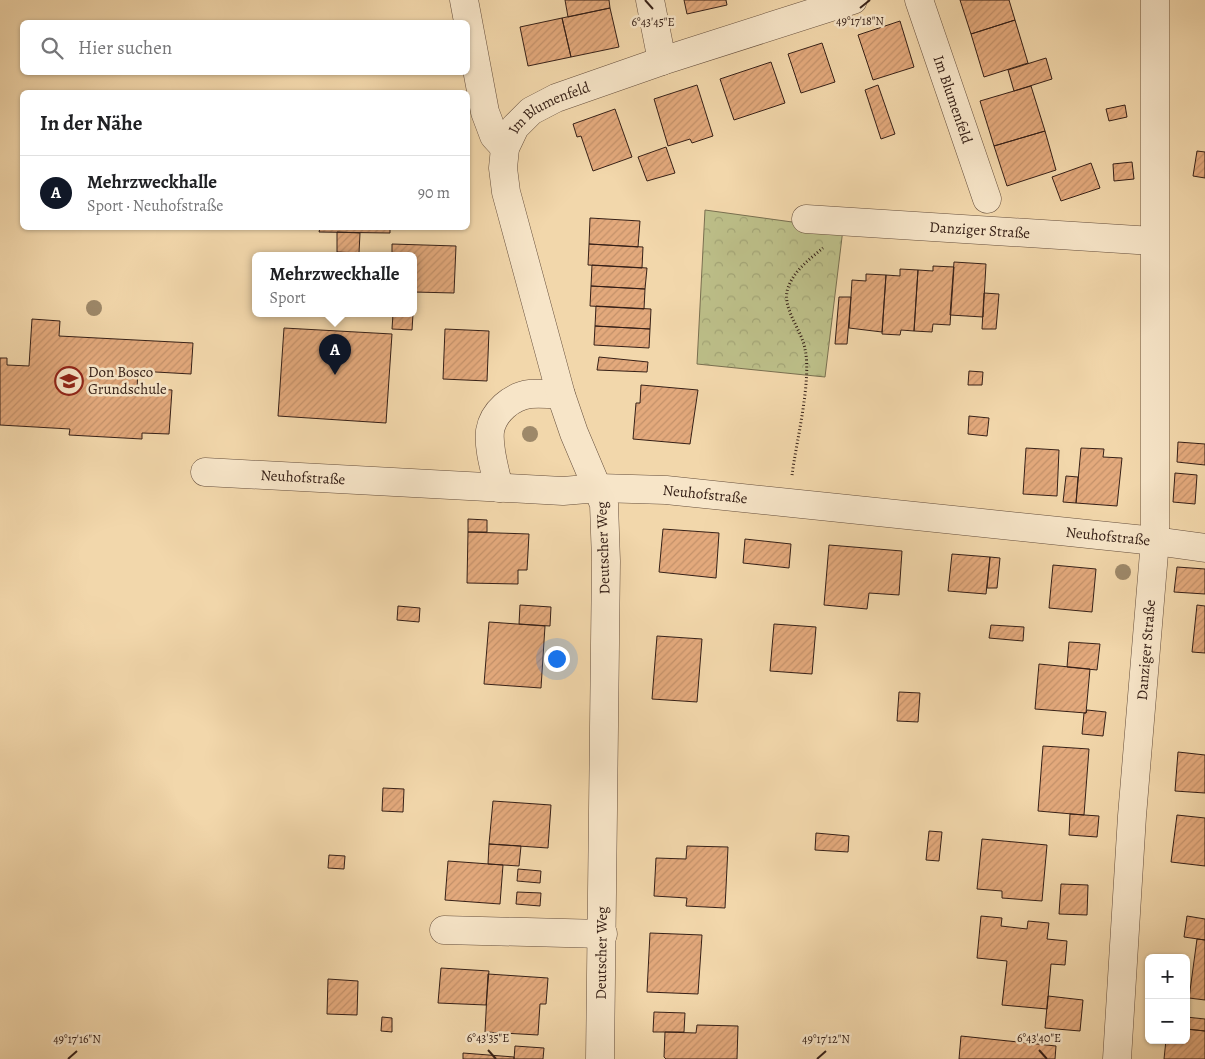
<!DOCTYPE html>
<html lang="de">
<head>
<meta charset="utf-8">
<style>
	body { margin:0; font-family:Alegreya,serif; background:#f2f2f2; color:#202124 }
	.controls { position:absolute; right:15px; bottom:15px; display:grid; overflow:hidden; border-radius:8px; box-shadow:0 1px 4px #0004 }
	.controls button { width:45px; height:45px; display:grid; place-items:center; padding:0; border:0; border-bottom:1px solid #e0e0e0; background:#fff; color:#202124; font:25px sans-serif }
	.you { position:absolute; left:556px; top:658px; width:18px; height:18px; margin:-12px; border:4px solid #fff; border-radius:50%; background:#1a73e8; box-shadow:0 0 0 8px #1a73e833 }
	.badge { display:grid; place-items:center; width:32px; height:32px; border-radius:50%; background:#111827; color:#fff; font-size:16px; font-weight:700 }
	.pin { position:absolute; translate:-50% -41px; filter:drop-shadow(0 1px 2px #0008) }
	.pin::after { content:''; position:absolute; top:26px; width:18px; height:15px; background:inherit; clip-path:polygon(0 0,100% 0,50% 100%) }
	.popup { position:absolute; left:252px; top:252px; width:165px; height:65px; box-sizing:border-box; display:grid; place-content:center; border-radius:8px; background:#fff; filter:drop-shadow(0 1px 4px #0005); font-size:16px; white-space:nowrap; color:#757577 }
	.popup b { font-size:19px; color:#202124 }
	.popup::after { content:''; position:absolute; left:50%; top:100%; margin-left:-10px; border:10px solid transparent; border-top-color:#fff }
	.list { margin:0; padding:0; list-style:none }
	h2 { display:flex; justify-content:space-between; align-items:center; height:65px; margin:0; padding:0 20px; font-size:21px }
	h2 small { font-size:16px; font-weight:400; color:#757577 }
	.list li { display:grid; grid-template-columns:32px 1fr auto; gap:15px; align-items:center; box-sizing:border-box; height:75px; padding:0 20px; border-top:1px solid #e0e0e0 }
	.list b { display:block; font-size:19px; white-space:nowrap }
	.list p { margin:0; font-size:16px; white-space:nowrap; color:#757577 }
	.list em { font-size:16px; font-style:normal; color:#757577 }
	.icon { flex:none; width:28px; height:28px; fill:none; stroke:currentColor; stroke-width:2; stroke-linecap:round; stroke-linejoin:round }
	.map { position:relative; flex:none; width:1205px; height:1059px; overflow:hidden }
	.search { position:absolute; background:#fff; box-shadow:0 1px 4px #0004; left:20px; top:20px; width:450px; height:55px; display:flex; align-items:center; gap:12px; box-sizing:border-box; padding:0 18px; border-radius:8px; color:#757577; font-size:19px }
	.panel { position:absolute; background:#fff; box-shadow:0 1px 4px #0004; left:20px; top:90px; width:450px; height:140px; border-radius:8px }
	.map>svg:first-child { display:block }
</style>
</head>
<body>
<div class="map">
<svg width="1205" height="1059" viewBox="0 0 1205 1059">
	<defs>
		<pattern id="park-crowns" width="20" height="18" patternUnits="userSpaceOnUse" patternTransform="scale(1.25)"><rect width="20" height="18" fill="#bcbe88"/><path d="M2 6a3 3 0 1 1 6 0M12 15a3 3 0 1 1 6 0" fill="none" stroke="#a2a375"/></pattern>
		<pattern id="building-hatch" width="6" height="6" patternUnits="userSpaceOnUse" patternTransform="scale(1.25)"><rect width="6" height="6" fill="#e3a97c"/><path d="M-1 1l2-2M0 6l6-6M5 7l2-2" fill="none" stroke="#c3916a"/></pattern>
	</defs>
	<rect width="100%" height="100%" fill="#f2d7ab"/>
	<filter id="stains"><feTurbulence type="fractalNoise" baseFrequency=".004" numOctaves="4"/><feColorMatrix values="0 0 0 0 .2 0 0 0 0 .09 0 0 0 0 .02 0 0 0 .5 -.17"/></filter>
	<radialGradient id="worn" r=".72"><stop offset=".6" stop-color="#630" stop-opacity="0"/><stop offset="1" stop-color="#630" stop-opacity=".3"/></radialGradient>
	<path fill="url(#park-crowns)" stroke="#796f50" d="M705,210L843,229L825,377L697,364Z"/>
	<path fill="url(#building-hatch)" stroke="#362017" d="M565,0H609L610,8L568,17Z
		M684,0H726L727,5L687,14Z
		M960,0H1009L1015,20L971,34Z
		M610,8L619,47L571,57L562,18Z
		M562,18L571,57L528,66L520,27Z
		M1015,20L1028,63L984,77L971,34Z
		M900,21L914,67L873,80L858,35Z
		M822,43L835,82L801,93L788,54Z
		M1046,58L1052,79L1014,91L1008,70Z
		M771,62L785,103L734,120L720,79Z
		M697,85L713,136L692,143L690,139L668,146L654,99Z
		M878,85L895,134L881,139L865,90Z
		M1031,86L1045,131L994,146L980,101Z
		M1125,105L1127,117L1109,121L1106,109Z
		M615,109L632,157L593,171L581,136L577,137L573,124Z
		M1045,131L1056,170L1007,186L994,146Z
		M666,147L675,173L647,181L638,157Z
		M1197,151L1205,152V178L1193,176Z
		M1132,162L1134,179L1114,181L1113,164Z
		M1091,163L1100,188L1061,201L1052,177Z
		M590,218L640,221L638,247L589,244Z
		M320,228H390V233L319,232Z
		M337,232L360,233L359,253L337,252Z
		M392,244L456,246L454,293L414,292V256H392Z
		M589,244L643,247L642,268L588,265Z
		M954,262L986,264L983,317L950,315Z
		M592,265L647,268L645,289L591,286Z
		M933,266L954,267L950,325L933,324L932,332L914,331L918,270L933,271Z
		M900,269L918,270L914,331L901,330L900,335L882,334L886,275L900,276Z
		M866,274L886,275L882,332L849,328L852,280L866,281Z
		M591,286L645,289L644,309L590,306Z
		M984,293L999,294L996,329H982Z
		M839,297H851L847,344H835Z
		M596,306L651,309L650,329L595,326Z
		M393,314H413L412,330L392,329Z
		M32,319L60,321L59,336L193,343L191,374L138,371L137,388L172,390L169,434L142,433V439L69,435L70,429L0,425V358H7V365L29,366Z
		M595,326L650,329L649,348L594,345Z
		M284,328L392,334L386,423L278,416Z
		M445,329L489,331L487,381L443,379Z
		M599,357L648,362L647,372L597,370Z
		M969,371L983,372L982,385H968Z
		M641,385L698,390L690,444L633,439L636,403H640Z
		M969,416L989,418L987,436L968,434Z
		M1178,442L1205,444V465L1177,462Z
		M1026,448L1059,450L1057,496L1023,494Z
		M1081,448L1104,449L1103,457L1122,458L1117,506L1076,503Z
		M1175,473L1197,475L1195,504L1173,502Z
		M1066,476L1078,477L1076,503L1063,502Z
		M468,519L487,520V532H468Z
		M663,529L719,533L716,578L659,572Z
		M468,532L529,534L527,570H518V584L467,583Z
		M745,539L791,544L789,568L743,563Z
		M829,545L902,551L899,595L869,593L867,609L824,605Z
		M952,554L990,557L986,594L948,591Z
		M990,557L1000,558L997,588H987Z
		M1053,565L1096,569L1092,612L1049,608Z
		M1177,567L1205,569V594L1174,592Z
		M520,605L551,607L550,626L519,624Z
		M1197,605L1205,606V653L1192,652Z
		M398,606L420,608L419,622L397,620Z
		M489,622L545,626L541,688L484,684Z
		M774,624L816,627L812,674L770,671Z
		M991,625L1024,627L1023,641L989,638Z
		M657,636L702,639L697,702L652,699Z
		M1069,642L1100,644L1097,670L1067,667Z
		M1039,664L1090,669L1086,713L1035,709Z
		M899,692L920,693L918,722L897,721Z
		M1087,710L1106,712L1103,736L1082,734L1084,713H1086Z
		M1043,746L1089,749L1084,815L1038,811Z
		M1178,752L1205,755V793L1175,791Z
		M383,788L404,789L403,812L382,811Z
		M493,801L551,805L548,848L489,844Z
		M1070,814L1099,816L1097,837L1069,835Z
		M1177,815L1205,818V866L1171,862Z
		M929,831L942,832L939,861L926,860Z
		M816,833L849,836L848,852L815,850Z
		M982,839L1047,845L1042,901L1002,898V891L977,889Z
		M489,844L521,846L519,866L488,864Z
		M687,846L728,847L725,908L686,906L687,898L654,896L656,858L686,859Z
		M329,855L345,856L344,869L328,868Z
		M448,861L503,865L500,904L445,900Z
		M518,869L541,871L540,883L517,881Z
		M1061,884L1088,885L1087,915L1059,914Z
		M517,892L541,893L540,906L516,904Z
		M981,916L1002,918L1001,926L1027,929L1028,921L1049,923L1047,939L1067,941L1065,965L1051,964L1047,1009L1002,1005L1007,961L977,958Z
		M1187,916L1205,919V940L1184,937Z
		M650,933L702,935L698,994L647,992Z
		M1197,939L1205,940V1000L1189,998Z
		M441,968L489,971L486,1005L438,1003Z
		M488,974L548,978L546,1004H540L538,1035L485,1032Z
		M328,979L358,981L357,1015L327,1014Z
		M1048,996L1083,1000L1080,1031L1045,1028Z
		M654,1012L685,1013L684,1032H653Z
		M382,1017L392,1018V1032L381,1031Z
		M1186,1017L1205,1019V1031L1186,1029Z
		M697,1025L738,1026L737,1059H666L664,1057L665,1032L696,1033Z
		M1186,1029L1205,1031V1059H1164L1166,1040H1186Z
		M961,1036L1056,1046L1055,1059H959Z
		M515,1046L544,1048L543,1059H514Z
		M463,1053L514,1057V1059H463Z"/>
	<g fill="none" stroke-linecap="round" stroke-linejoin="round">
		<defs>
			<g id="minor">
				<path d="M464,0L485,112L494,136L505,148"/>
				<path d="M650,0L662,61"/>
				<path id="s1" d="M919,0L987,199"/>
				<path id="s2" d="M806,219L1153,241"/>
				<path id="s3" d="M205,472L563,491L599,488L666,490L1155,541L1205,548"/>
				<path d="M499,488C495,470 488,449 490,431C493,412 512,396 530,394C540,393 551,394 561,395"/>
				<path d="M444,930L603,934"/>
				<path id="s4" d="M600,1059L606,561L604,504L574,433L561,395L506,192L503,168L505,148L515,127L531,111L556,98L662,61L853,0"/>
				<path id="s5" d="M1117,1059L1132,816L1155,541V0"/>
			</g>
		</defs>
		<use href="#minor" stroke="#654e3c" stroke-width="29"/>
		<path stroke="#362017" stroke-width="3" stroke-dasharray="1 2.5" stroke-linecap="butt" d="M792,475C796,443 812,380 805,349C802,330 781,308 788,288C794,270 810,259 823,248"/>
		<use href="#minor" stroke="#f7e5c8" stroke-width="28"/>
	</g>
	<g fill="#9d8869">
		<circle cx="94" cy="308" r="8"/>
		<circle cx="530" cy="434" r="8"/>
		<circle cx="1123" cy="572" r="8"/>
	</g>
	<path fill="none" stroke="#362017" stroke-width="2" d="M645,0L653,9M860,8L870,0M488,1050L496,1059M1039,1050L1047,1059M68,1059L77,1051M817,1059L826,1051"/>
	<defs>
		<symbol id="school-ring" viewBox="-11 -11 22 22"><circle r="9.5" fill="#f7e5c8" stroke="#8f2418" stroke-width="1.5"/><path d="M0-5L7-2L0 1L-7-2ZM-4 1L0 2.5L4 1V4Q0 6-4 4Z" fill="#8f2418"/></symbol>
	</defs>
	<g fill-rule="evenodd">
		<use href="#school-ring" x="53" y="365" width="32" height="32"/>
	</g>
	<g text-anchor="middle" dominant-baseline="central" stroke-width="5" stroke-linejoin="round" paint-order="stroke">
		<g font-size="15" fill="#362017" stroke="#f7e5c8">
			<text stroke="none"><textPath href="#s1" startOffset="105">Im Blumenfeld</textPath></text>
			<text stroke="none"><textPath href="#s4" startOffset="990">Im Blumenfeld</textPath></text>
			<text stroke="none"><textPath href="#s2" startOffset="174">Danziger Straße</textPath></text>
			<text stroke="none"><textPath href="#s3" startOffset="98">Neuhofstraße</textPath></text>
			<text stroke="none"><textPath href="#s3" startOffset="501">Neuhofstraße</textPath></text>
			<text stroke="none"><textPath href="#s3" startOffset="906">Neuhofstraße</textPath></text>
			<text transform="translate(603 548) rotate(-92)">Deutscher Weg</text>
			<text stroke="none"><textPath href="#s5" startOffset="410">Danziger Straße</textPath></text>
			<text stroke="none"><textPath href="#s4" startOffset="106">Deutscher Weg</textPath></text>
		</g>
		<g font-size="15" fill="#362017" stroke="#f7e5c8" text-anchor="start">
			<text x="88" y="372">Don Bosco<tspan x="88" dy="17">Grundschule</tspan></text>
		</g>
	</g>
	<g font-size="12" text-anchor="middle" fill="#362017" stroke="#f7e5c8" stroke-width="5" stroke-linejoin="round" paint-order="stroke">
		<text x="860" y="25">49°17'18"N</text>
		<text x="653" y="26">6°43'45"E</text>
		<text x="488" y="1042">6°43'35"E</text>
		<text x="1039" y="1042">6°43'40"E</text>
		<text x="77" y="1043">49°17'16"N</text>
		<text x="826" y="1043">49°17'12"N</text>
	</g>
	<rect width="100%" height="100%" filter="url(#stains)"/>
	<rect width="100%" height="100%" fill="url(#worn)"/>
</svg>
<div class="controls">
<button>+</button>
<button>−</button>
</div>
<div class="you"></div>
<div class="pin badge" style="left:335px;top:375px">A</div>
<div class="popup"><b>Mehrzweckhalle</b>Sport</div>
<div class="search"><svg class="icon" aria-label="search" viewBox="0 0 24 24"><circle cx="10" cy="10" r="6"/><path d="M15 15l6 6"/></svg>Hier suchen</div>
<section class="panel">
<h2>In der Nähe<small></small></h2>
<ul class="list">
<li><span class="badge">A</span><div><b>Mehrzweckhalle</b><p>Sport · Neuhofstraße</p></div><em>90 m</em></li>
</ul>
</section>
</div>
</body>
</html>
